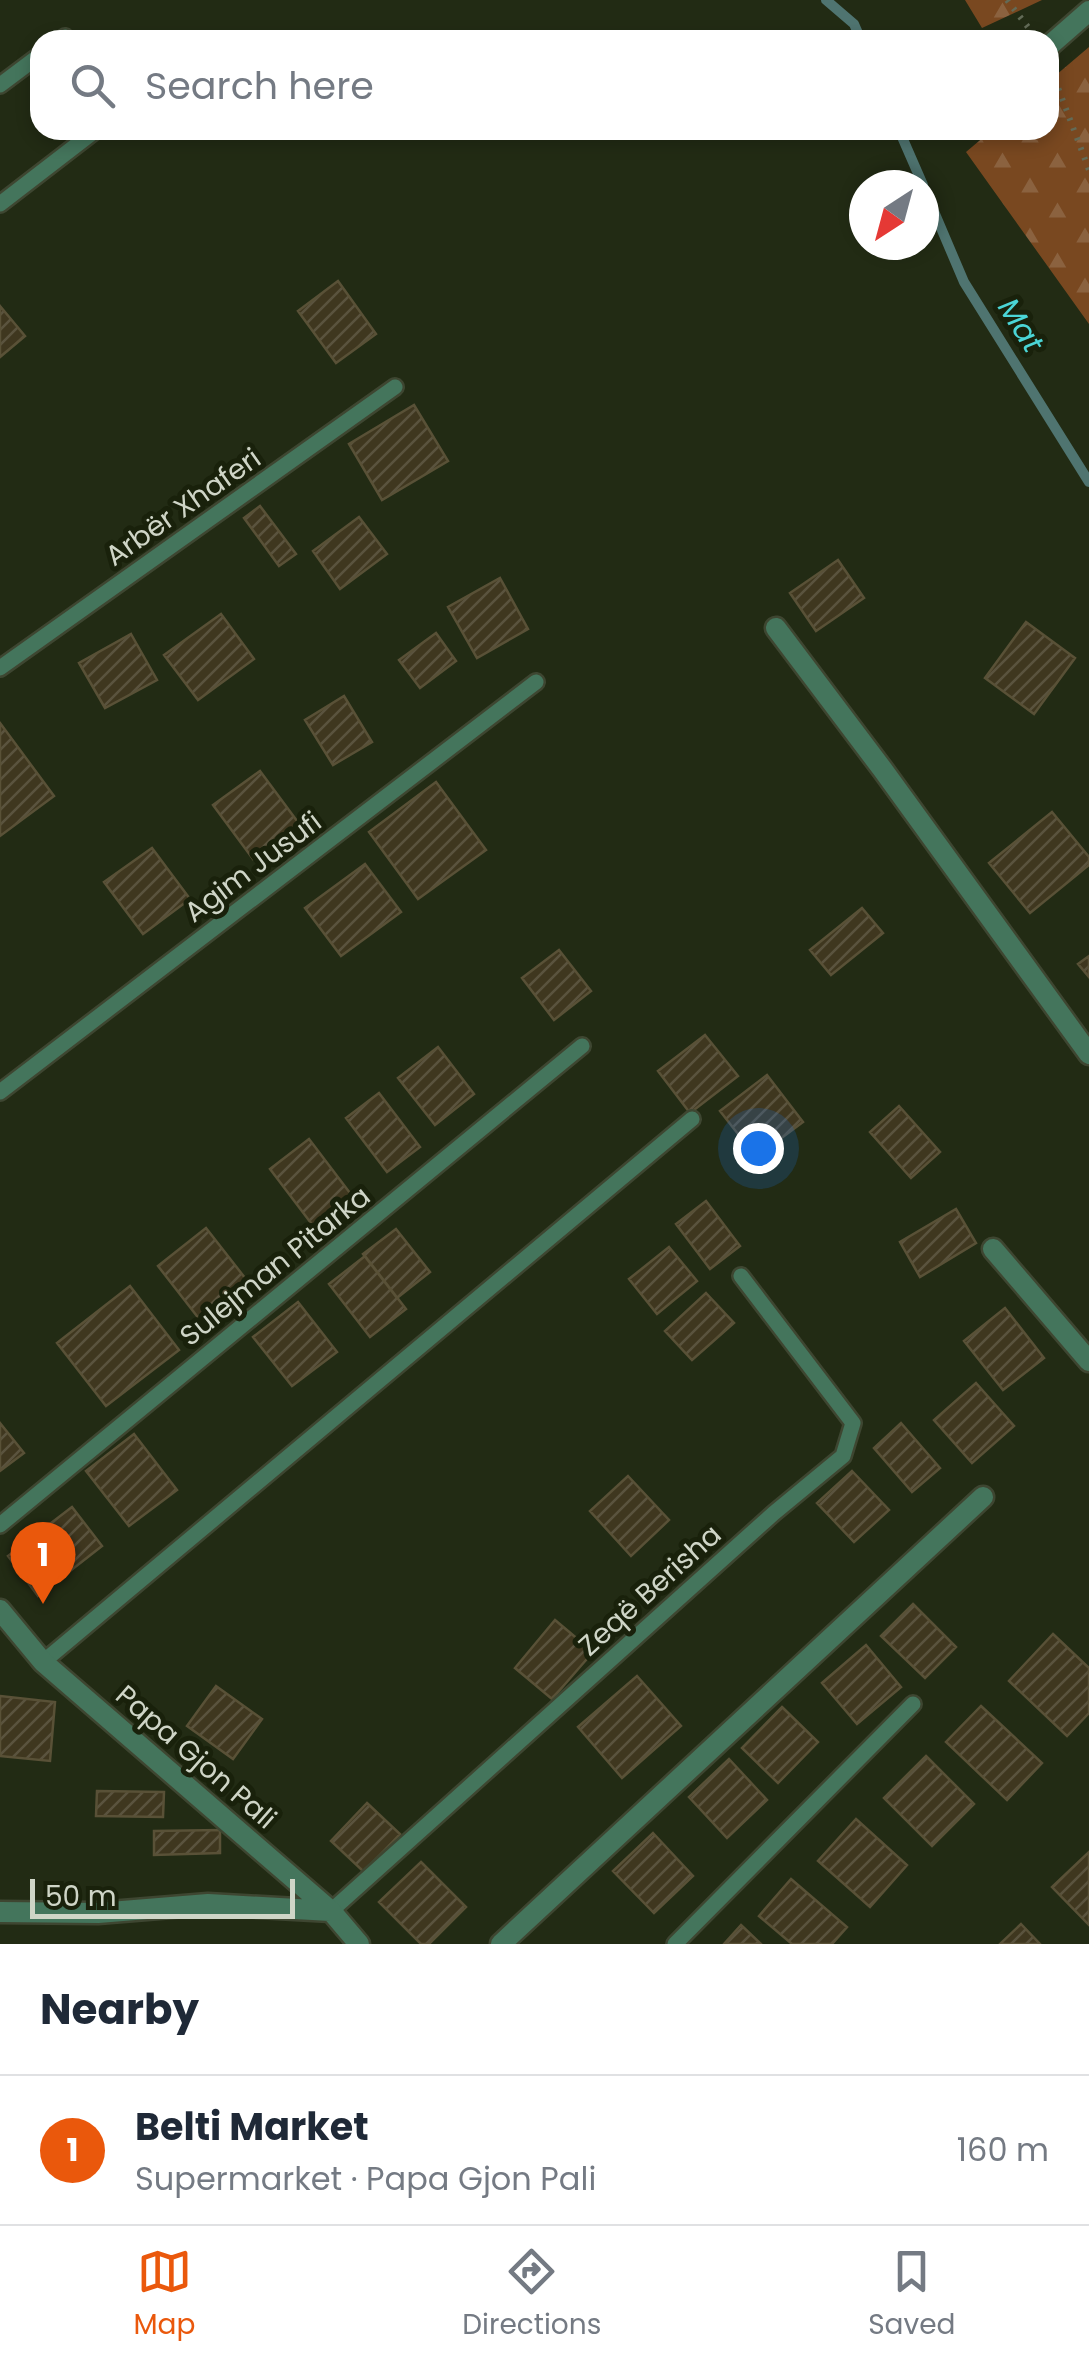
<!DOCTYPE html>
<html lang="en">
<head>
<meta charset="utf-8">
<style>
	body { margin:0; font-family:Poppins,sans-serif; background:#f6f6f7; color:#1f2937 }
	.compass { position:absolute; left:849px; top:170px; width:90px; height:90px; border-radius:50%; background:#fff; box-shadow:0 5px 15px #0003; rotate:216deg }
	.scale { position:absolute; left:30px; bottom:25px; width:265px; box-sizing:border-box; padding-left:10px; border:5px solid #cfd5c7; border-top:0; font-size:28px; line-height:35px; white-space:nowrap; color:#cfd5c7; -webkit-text-stroke:8px #19210b; paint-order:stroke }
	.you { position:absolute; left:758px; top:1148px; width:35px; height:35px; margin:-25px; border:8px solid #fff; border-radius:50%; background:#1a73e8; box-shadow:0 0 0 15px #1a73e833 }
	.badge { display:grid; place-items:center; width:65px; height:65px; border-radius:50%; background:#ea580c; color:#fff; font-size:32px; font-weight:700 }
	.pin { position:absolute; translate:-50% -82px; filter:drop-shadow(0 2px 5px #0008) }
	.pin::after { content:''; position:absolute; top:52px; width:35px; height:30px; background:inherit; clip-path:polygon(0 0,100% 0,50% 100%) }
	.list { margin:0; padding:0; list-style:none }
	h2 { display:flex; justify-content:space-between; align-items:center; height:130px; margin:0; padding:0 40px; font-size:42px }
	h2 small { font-size:32px; font-weight:400; color:#747a83 }
	.list li { display:grid; grid-template-columns:65px 1fr auto; gap:30px; align-items:center; box-sizing:border-box; height:150px; padding:0 40px; border-top:2px solid #e0e1e3 }
	.list b { display:block; font-size:38px; white-space:nowrap }
	.list p { margin:0; font-size:32px; white-space:nowrap; color:#747a83 }
	.list em { font-size:32px; font-style:normal; color:#747a83 }
	.icon { flex:none; width:55px; height:55px; fill:none; stroke:currentColor; stroke-width:2; stroke-linecap:round; stroke-linejoin:round }
	.map { position:relative; flex:none; width:1089px; height:1944px; overflow:hidden }
	.search { position:absolute; background:#fff; box-shadow:0 5px 15px #0003; left:30px; right:30px; top:30px; height:110px; display:flex; align-items:center; gap:25px; box-sizing:border-box; padding:0 35px; border-radius:30px; color:#747a83; font-size:38px }
	.sheet { height:280px; background:#fff }
	nav { display:flex; justify-content:space-around; align-items:center; box-sizing:border-box; height:140px; border-top:2px solid #e0e1e3; background:#fff; font-size:28px; color:#747a83 }
	nav a { display:grid; justify-items:center; gap:5px }
	nav .on { color:#ea580c }
	.map>svg:first-child { display:block }
</style>
</head>
<body>
<div class="map">
<svg width="1089" height="1944" viewBox="0 0 1089 1944">
	<defs>
		<pattern id="forest-firs" width="22" height="20" patternUnits="userSpaceOnUse" patternTransform="scale(2.5)"><rect width="22" height="20" fill="#794820"/><path d="M5 1l3.5 6h-7zM16 11l3.5 6h-7z" fill="#8b623f"/></pattern>
		<pattern id="building-hatch" width="6" height="6" patternUnits="userSpaceOnUse" patternTransform="scale(2.5)"><rect width="6" height="6" fill="#3f371f"/><path d="M-1 1l2-2M0 6l6-6M5 7l2-2" fill="none" stroke="#5a533e"/></pattern>
	</defs>
	<rect width="100%" height="100%" fill="#222b14"/>
	<path fill="url(#forest-firs)" d="M965,0H1042L982,28Z
		M1089,47V324L966,152L992,130H1049V81Z"/>
	<g fill="none" stroke-linecap="round" stroke-linejoin="round">
		<path stroke="#4f7470" stroke-width="10" d="M826,0L854,24L861,40
			M899,130L923,185
			M924,188L964,282L1089,482"/>
	</g>
	<path fill="url(#building-hatch)" stroke="#595137" stroke-width="2.5" d="M338,281L376,334L336,363L298,311Z
		M0,306L25,336L0,357Z
		M414,405L448,461L382,500L349,444Z
		M260,506L296,554L279,566L244,518Z
		M359,517L387,554L340,589L313,551Z
		M838,560L864,598L816,631L790,593Z
		M500,578L528,629L477,658L448,607Z
		M221,614L254,659L198,700L164,655Z
		M1026,622L1075,658L1034,714L985,678Z
		M436,633L456,661L420,688L399,660Z
		M131,634L157,680L105,708L79,663Z
		M344,696L372,742L333,765L305,720Z
		M0,723L54,796L0,836Z
		M260,771L300,825L253,859L213,805Z
		M436,782L486,850L418,899L369,832Z
		M1052,812L1089,857V865L1030,913L989,863Z
		M152,848L190,899L143,934L104,882Z
		M365,864L401,912L341,956L305,908Z
		M862,908L883,933L831,975L810,950Z
		M559,950L591,991L554,1020L522,978Z
		M1089,956V977L1078,964Z
		M705,1035L738,1076L690,1113L658,1071Z
		M438,1047L474,1094L435,1125L398,1078Z
		M767,1075L803,1122L756,1157L720,1111Z
		M379,1093L420,1147L387,1172L346,1118Z
		M899,1106L940,1152L911,1178L870,1132Z
		M309,1139L353,1197L314,1227L270,1169Z
		M706,1201L740,1246L710,1269L676,1224Z
		M956,1209L976,1243L920,1277L900,1242Z
		M206,1228L256,1292L207,1329L158,1266Z
		M396,1229L430,1272L397,1298L363,1254Z
		M669,1247L697,1281L657,1314L629,1279Z
		M365,1256L406,1309L370,1337L329,1284Z
		M130,1286L179,1350L106,1406L57,1343Z
		M706,1293L734,1323L692,1360L665,1331Z
		M298,1302L337,1352L292,1386L253,1337Z
		M1005,1308L1044,1358L1003,1390L964,1341Z
		M976,1383L1014,1426L972,1463L934,1420Z
		M0,1423L24,1453L0,1471Z
		M901,1423L940,1468L912,1492L874,1448Z
		M134,1434L177,1490L129,1526L86,1471Z
		M852,1471L889,1510L854,1542L817,1503Z
		M628,1476L669,1520L631,1556L590,1511Z
		M72,1507L102,1546L38,1596L8,1556Z
		M913,1604L956,1647L925,1678L881,1636Z
		M555,1620L593,1652L552,1699L515,1668Z
		M1053,1634L1089,1668V1713L1067,1736L1009,1681Z
		M866,1645L901,1687L857,1724L822,1683Z
		M637,1676L681,1726L622,1778L578,1727Z
		M216,1686L262,1719L233,1759L187,1726Z
		M0,1696L55,1702L50,1761L0,1756Z
		M981,1706L1042,1763L1007,1800L946,1742Z
		M782,1707L818,1742L778,1783L742,1748Z
		M926,1756L974,1804L932,1846L884,1798Z
		M729,1759L767,1800L727,1838L689,1797Z
		M97,1791L164,1792L163,1817L96,1816Z
		M367,1803L400,1834L364,1872L331,1841Z
		M856,1819L907,1865L870,1907L818,1861Z
		M220,1830V1853L154,1855V1831Z
		M653,1833L693,1876L654,1913L613,1871Z
		M1089,1852V1925L1052,1887Z
		M421,1862L466,1907L429,1944H421L379,1902Z
		M791,1879L847,1927L832,1944H792L759,1916Z
		M1021,1924L1040,1944H1000Z
		M741,1925L761,1944H724Z"/>
	<g fill="none" stroke-linecap="round" stroke-linejoin="round">
		<defs>
			<path id="lane" d="M61,40L65,37
				M0,85L40,55
				M0,204L96,130
				M0,668L395,387
				M0,1092L536,682
				M0,1525L582,1046
				M43,1662L692,1119
				M331,1911L774,1513L843,1456L853,1423L741,1276
				M675,1944L913,1704"/>
			<path id="street" d="M1049,46L1089,11
				M776,628L883,770L1089,1054
				M993,1249L1089,1361
				M0,1610L43,1662L331,1911L359,1944
				M0,1912L98,1913L208,1904L331,1911
				M501,1944L983,1497"/>
		</defs>
		<use href="#lane" stroke="#3e4631" stroke-width="20"/>
		<use href="#street" stroke="#3e4631" stroke-width="25"/>
		<path stroke="#636b57" stroke-width="6" stroke-dasharray="2.5 8" stroke-linecap="butt" d="M1007,0L1031,31
			M1051,69L1089,170"/>
		<use href="#lane" stroke="#44755c" stroke-width="15"/>
		<use href="#street" stroke="#44755c" stroke-width="20"/>
	</g>
	<g text-anchor="middle" dominant-baseline="central" stroke-width="10" stroke-linejoin="round" paint-order="stroke">
		<g font-size="28" fill="#cfd5c7" stroke="#19210b">
			<text transform="translate(183 507) rotate(-35)">Arbër Xhaferi</text>
			<text transform="translate(253 867) rotate(-37)">Agim Jusufi</text>
			<text transform="translate(275 1266) rotate(-39)">Sulejman Pitarka</text>
			<text transform="translate(650 1590) rotate(-42)">Zeqë Berisha</text>
			<text transform="translate(196 1757) rotate(41)">Papa Gjon Pali</text>
		</g>
		<g font-size="30" font-style="italic" fill="#4bd5d6" stroke="#19210b">
			<text transform="translate(1021 325) rotate(58)">Mat</text>
		</g>
	</g>
</svg>
<svg class="compass" viewBox="-18 -18 36 36"><path d="M0-13l5 13h-10z" fill="#e53935"/><path d="M0 13l5-13h-10z" fill="#747a83"/></svg>
<div class="scale">50 m</div>
<div class="you"></div>
<div class="pin badge" style="left:43px;top:1604px">1</div>
<div class="search"><svg class="icon" aria-label="search" viewBox="0 0 24 24"><circle cx="10" cy="10" r="6"/><path d="M15 15l6 6"/></svg>Search here</div>
</div>
<section class="sheet">
<h2>Nearby<small></small></h2>
<ul class="list">
<li><span class="badge">1</span><div><b>Belti Market</b><p>Supermarket · Papa Gjon Pali</p></div><em>160 m</em></li>
</ul>
</section>
<nav>
<a class="on"><svg class="icon" aria-label="map" viewBox="0 0 24 24"><path d="M3 6l6-2 6 2 6-2v14l-6 2-6-2-6 2zM9 4v14M15 6v14"/></svg>Map</a>
<a><svg class="icon" aria-label="directions" viewBox="0 0 24 24"><path d="M12 3l9 9-9 9-9-9zM9 14v-3h6M13 9l2 2-2 2"/></svg>Directions</a>
<a><svg class="icon" aria-label="saved" viewBox="0 0 24 24"><path d="M7 4h10v16l-5-4-5 4z"/></svg>Saved</a>
</nav>
</body>
</html>
